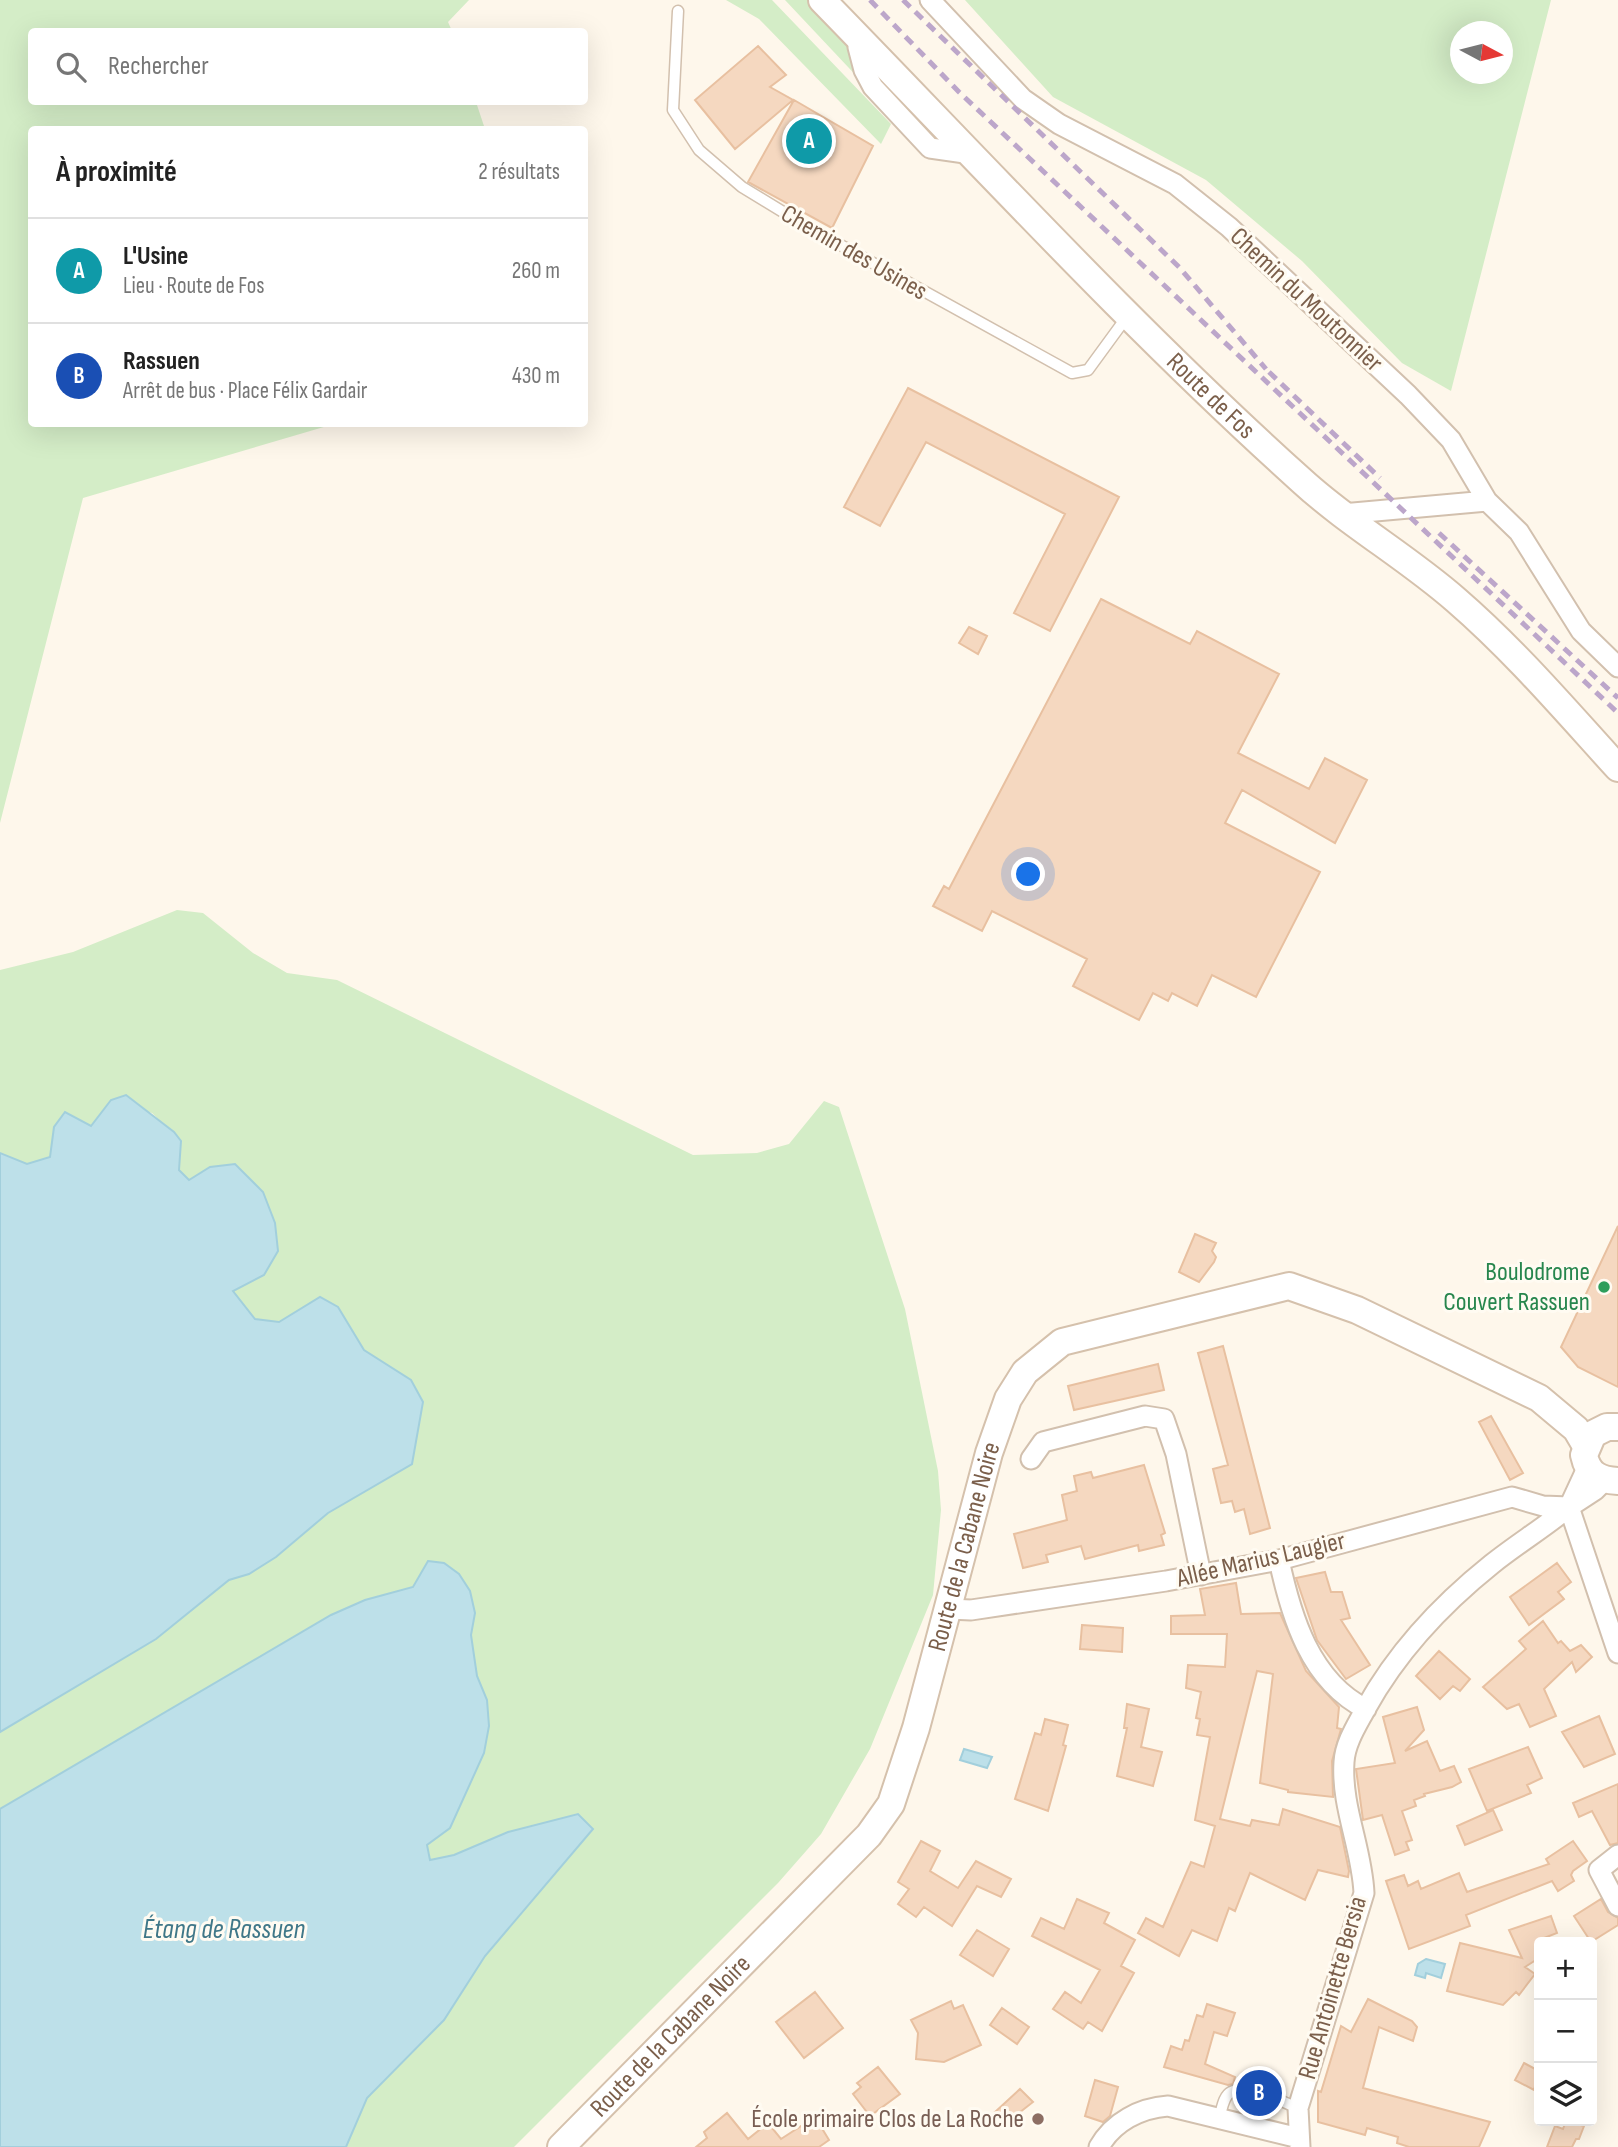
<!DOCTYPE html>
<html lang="fr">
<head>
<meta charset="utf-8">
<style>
	body { margin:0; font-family:"Sofia Sans Condensed",sans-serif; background:#f6f6f6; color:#222 }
	.controls { position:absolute; right:21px; bottom:21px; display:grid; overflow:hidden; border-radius:7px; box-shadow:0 7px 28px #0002 }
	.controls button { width:63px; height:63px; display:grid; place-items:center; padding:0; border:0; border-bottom:2px solid #e0e0e0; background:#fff; color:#222; font:35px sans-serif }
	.compass { position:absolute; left:1450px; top:21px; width:63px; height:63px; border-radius:50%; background:#fff; box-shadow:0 7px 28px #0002; rotate:97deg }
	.you { position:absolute; left:1029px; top:875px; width:24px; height:24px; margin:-18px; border:5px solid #fff; border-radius:50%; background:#1a73e8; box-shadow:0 0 0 10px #1a73e833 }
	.badge { display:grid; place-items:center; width:46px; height:46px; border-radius:50%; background:#7d4934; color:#fff; font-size:23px; font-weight:700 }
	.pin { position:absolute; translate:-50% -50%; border:4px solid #fff; box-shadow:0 2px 7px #0006 }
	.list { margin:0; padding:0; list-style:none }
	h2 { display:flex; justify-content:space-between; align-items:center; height:91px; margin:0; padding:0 28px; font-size:30px }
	h2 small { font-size:23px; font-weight:400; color:#767676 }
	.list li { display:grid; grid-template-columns:46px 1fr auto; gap:21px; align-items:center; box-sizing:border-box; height:105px; padding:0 28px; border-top:2px solid #e0e0e0 }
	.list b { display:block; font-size:26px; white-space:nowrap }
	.list p { margin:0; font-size:23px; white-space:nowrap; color:#767676 }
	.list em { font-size:23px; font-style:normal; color:#767676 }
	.icon { flex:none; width:38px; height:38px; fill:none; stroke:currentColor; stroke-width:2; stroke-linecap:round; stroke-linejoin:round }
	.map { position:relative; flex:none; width:1618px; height:2147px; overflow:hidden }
	.search { position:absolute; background:#fff; box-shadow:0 7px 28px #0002; left:28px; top:28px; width:560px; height:77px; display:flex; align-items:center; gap:18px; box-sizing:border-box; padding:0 24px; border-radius:7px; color:#767676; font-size:26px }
	.panel { position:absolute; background:#fff; box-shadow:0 7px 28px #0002; left:28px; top:126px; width:560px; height:301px; border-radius:7px }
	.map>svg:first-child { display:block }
</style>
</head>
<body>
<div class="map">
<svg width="1618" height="2147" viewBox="0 0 1618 2147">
	<rect width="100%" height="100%" fill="#fef7eb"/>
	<path fill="#d4edc7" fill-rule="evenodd" d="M0,0H469L448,22L452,31L32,32V102H476L485,129L32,130V424H334L83,498L0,823Z
		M726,0H772L891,124L881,144L759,19Z
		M785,0H807L844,40L864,84Z
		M965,0H1551L1451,391L1402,363L1302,261L1206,180L1053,97ZM1460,32H1502V74H1460Z
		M177,910L203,913L253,953L287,973L337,980L693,1155L757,1153L789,1144L824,1101L839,1107L905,1309L938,1471L941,1510L933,1595L870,1749L821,1834L778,1883L514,2147H346L367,2098L444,2020L485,1956L593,1829L578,1815L508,1832L454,1855L431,1861L427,1845L450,1828L484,1753L487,1700L477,1676L471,1635L475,1613L470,1591L459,1574L444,1563L428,1561L413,1587L331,1615L0,1809V1732L156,1639L229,1580L249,1574L276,1557L328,1513L412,1464L386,1365L364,1350L338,1307L320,1297L279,1322L255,1319L233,1291L264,1275L210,1167L189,1180L179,1170L181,1141L152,1113L111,1100L91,1126L65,1113L54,1128L50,1157L27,1164L0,1153V970L73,952Z"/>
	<path fill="#bde0e9" stroke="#a2cfdc" stroke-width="2" d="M126,1095L174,1132L181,1141L179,1170L189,1180L210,1167L235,1164L263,1192L275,1223L278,1251L264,1275L233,1291L255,1319L279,1322L320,1297L338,1307L364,1350L411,1380L423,1402L412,1464L328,1513L276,1557L249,1574L229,1580L156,1639L0,1732V1153L27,1164L50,1157L54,1127L65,1112L91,1126L111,1100Z
		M428,1561L444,1563L459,1574L470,1591L475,1613L471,1635L477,1676L487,1700L489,1726L484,1753L450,1828L427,1845L430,1860L454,1855L508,1832L578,1814L593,1829L485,1956L444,2020L367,2098L346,2147H0V1809L331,1615L365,1600L413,1587Z
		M964,1749L992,1757L987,1768L960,1760Z
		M1426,1959L1445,1964L1441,1978L1426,1973L1425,1978L1415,1975L1418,1964Z"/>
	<path fill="#f5d8c0" stroke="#e8c0a0" stroke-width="2" d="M758,46L786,75L770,87L793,100L735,149L695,100Z
		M794,100L873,146L832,228L748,182Z
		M908,388L1119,497L1050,631L1014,613L1065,514L926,442L880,526L844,507Z
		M1101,599L1190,644L1197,631L1279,674L1238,753L1309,789L1325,758L1367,780L1335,843L1242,790L1225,823L1320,872L1256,997L1212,975L1197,1006L1172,993L1168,1001L1153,993L1139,1020L1073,986L1087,959L992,911L982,931L933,906L944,886L949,889Z
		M969,627L987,636L978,654L959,643Z
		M1618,1226V1387L1578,1367L1561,1347Z
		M1195,1234L1216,1243L1212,1251L1216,1257L1214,1262L1199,1282L1179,1272Z
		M1223,1346L1270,1528L1250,1534L1244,1509L1235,1512L1232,1501L1221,1503L1213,1469L1228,1465L1198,1353Z
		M1158,1364L1164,1390L1074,1410L1068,1386Z
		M1491,1416L1523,1473L1510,1480L1479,1422Z
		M1144,1465L1165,1533L1161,1535L1164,1545L1139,1551L1138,1545L1085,1559L1081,1546L1046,1555L1048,1562L1023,1568L1014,1534L1067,1520L1062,1495L1077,1491L1074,1476L1091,1472L1093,1478Z
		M1557,1563L1571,1582L1558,1592L1564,1599L1529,1625L1510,1597Z
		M1325,1572L1331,1592H1342L1350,1618L1341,1620L1370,1665L1346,1679L1317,1640L1296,1578Z
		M1236,1583L1241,1614L1280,1613L1306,1671L1339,1707L1337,1728L1341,1729L1332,1761L1333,1797L1288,1792V1790L1260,1783L1273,1674L1257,1671L1220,1819L1250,1826L1252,1820L1279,1825L1283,1809L1340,1827L1349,1871L1348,1877L1318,1870L1305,1900L1250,1873L1235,1911L1229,1908L1217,1941L1192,1930L1179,1956L1138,1933L1146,1918L1163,1927L1191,1862L1204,1867L1215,1826L1195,1820L1210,1737L1197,1735L1200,1719L1196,1718L1201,1692L1186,1688L1188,1665L1225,1667L1227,1634H1171V1616L1205,1615L1200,1589Z
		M1543,1621L1558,1643L1561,1641L1570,1651L1581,1645L1592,1657L1576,1672L1572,1662L1544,1689L1556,1716L1530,1727L1519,1704L1507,1709L1483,1687L1526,1649L1519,1641Z
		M1082,1625L1123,1628L1122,1652L1080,1649Z
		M1439,1651L1470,1679L1460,1691L1453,1686L1440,1699L1416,1676Z
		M1127,1704L1149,1709L1141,1747L1162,1752L1153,1786L1117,1776L1127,1728H1124Z
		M1417,1707L1424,1730L1405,1751L1427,1741L1440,1771L1454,1766L1461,1782L1452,1787L1424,1794L1425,1796L1414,1800L1416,1806L1402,1811L1412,1840L1406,1842L1409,1850L1395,1855L1382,1815L1363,1820L1356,1769L1395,1763L1383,1717Z
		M1599,1716L1615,1754L1584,1767L1562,1732Z
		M1045,1719L1068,1725L1063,1745L1066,1746L1048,1811L1015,1799L1035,1733L1041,1735Z
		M1528,1747L1542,1778L1527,1785L1531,1793L1487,1811L1469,1769Z
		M1618,1784V1843L1610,1845L1592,1811L1579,1817L1573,1803Z
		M1493,1810L1502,1830L1465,1845L1457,1826Z
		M921,1841L940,1851L930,1871L958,1888L976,1861L1011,1879L1001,1897L977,1886L952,1926L924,1907L916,1917L898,1904L909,1889L898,1882Z
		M1573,1841L1587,1861L1573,1871L1571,1875L1574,1881L1558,1891L1552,1881L1466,1915L1470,1926L1409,1949L1386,1881L1404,1875L1408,1886L1418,1881L1421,1889L1459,1873L1467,1892L1549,1864L1546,1859Z
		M1077,1899L1109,1913L1104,1923L1135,1940L1121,1966L1134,1973L1102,2031L1088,2022L1083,2029L1053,2009L1065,1992L1081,2003L1100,1970L1032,1936L1041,1918L1064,1929Z
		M1601,1899L1608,1912L1618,1918V1925L1591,1942L1574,1916Z
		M1551,1916L1557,1933L1539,1940V1958L1525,1967L1535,1974L1519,1995L1516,1992L1503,2005L1447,1991L1460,1943L1522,1958L1509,1930Z
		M977,1930L1009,1949L993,1976L960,1955Z
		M815,1992L843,2028L804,2058L776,2022Z
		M1368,1999L1412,2021L1417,2027L1413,2041L1379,2027L1363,2088L1490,2122L1479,2147H1409L1397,2143L1398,2137L1367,2128L1365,2135L1318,2122V2091L1321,2092L1341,2026L1351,2032Z
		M951,2001L954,2009L963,2005L981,2045L944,2062L916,2059L918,2033L911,2020Z
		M1207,2004L1235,2013L1227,2036L1214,2032L1205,2064L1235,2077L1233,2084L1228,2085L1164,2067L1171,2046L1182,2050L1185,2040L1189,2041L1197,2015L1203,2017Z
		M1002,2008L1029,2027L1017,2044L990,2025Z
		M1524,2063L1539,2071L1534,2090L1515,2080Z
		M878,2067L900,2094L870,2116L853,2094L861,2087L857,2083Z
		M1095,2080L1118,2087L1110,2116L1103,2122L1085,2116Z
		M1020,2089L1033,2102L1006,2123L995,2112Z
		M727,2113L748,2139L768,2123L781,2139L815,2117L829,2140L819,2147H696L707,2138L704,2132Z
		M1566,2121L1584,2126L1579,2139H1576L1572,2147H1547L1555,2126L1563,2129Z"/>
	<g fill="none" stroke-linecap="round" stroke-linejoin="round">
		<defs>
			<path id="lane" d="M678,11L673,110L699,150L742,187L806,226L1072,373L1088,370L1126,318
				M1219,2118C1222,2110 1223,2096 1231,2092C1249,2082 1281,2102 1298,2108"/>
			<path id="street" d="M930,0L1023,99L1059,124L1175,184L1229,227L1408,395L1451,440L1487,501L1519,532L1581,631L1618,667
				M859,38L858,47L864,70L873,87L930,148L972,154
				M1342,514L1487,501
				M1031,1459L1043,1442L1145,1416L1164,1419L1176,1454L1201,1575
				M1588,1466L1569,1507L1595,1490L1604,1481
				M1569,1507L1618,1653
				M1279,1560C1291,1616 1310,1681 1366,1709
				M949,1609L971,1610L1166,1581L1279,1560L1512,1497L1543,1506L1569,1507
				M1618,1855L1599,1870L1618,1906
				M1099,2147C1113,2122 1140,2108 1168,2106L1299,2138
				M1300,2147L1298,2108L1364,1893C1362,1848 1341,1807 1344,1762C1345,1743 1357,1725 1366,1708C1397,1652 1442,1604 1492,1564C1517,1544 1545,1527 1569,1507"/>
			<g id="secondary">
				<path id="s1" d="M822,0C980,162 1134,330 1302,481C1350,525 1407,557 1456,600C1515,651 1566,711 1618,768"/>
				<path d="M1618,1427H1607L1593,1434L1584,1455C1588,1475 1600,1480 1618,1481"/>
				<path id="s2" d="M561,2147L869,1835L891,1804L916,1728L989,1453L1008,1399L1025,1372L1062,1342L1289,1286L1357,1310L1539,1398L1576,1429L1586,1446"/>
			</g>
		</defs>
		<use href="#lane" stroke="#d2c0ae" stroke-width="13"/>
		<use href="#street" stroke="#d2c0ae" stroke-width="23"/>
		<use href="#secondary" stroke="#d5c1ac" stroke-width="30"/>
		<use href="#lane" stroke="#fff" stroke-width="10"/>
		<use href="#street" stroke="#fff" stroke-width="19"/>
		<use href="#secondary" stroke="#fff" stroke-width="26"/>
		<path stroke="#bca6ca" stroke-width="5" stroke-dasharray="10 7" stroke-linecap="butt" d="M870,0L959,92L1618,713
			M903,0L1179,267L1266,369
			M1269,372L1380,478
			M1439,533L1618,698"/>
	</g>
	<circle fill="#2e9e5b" stroke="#fffbf2" stroke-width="2.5" cx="1604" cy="1287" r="7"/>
	<circle fill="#8d6e63" stroke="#fffbf2" stroke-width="2.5" cx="1038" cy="2119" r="7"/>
	<g text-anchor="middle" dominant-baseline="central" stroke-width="6" stroke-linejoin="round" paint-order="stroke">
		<g font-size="26" fill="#7b5f4b" stroke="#fffbf2">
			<text transform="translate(854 253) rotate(30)">Chemin des Usines</text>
			<text transform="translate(1306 300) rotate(43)">Chemin du Moutonnier</text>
			<text stroke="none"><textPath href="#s1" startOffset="555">Route de Fos</textPath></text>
			<text stroke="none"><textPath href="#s2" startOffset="744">Route de la Cabane Noire</textPath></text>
			<text transform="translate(1261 1560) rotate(-13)">Allée Marius Laugier</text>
			<text transform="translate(1333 1988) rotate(-74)">Rue Antoinette Bersia</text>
			<text stroke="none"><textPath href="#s2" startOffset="156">Route de la Cabane Noire</textPath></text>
		</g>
		<g font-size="26" fill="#27864d" stroke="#fffbf2" text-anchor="end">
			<text x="1590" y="1272">Boulodrome<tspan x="1590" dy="30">Couvert Rassuen</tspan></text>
		</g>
		<g font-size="26" fill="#785e54" stroke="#fffbf2" text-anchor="end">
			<text x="1024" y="2119">École primaire Clos de La Roche</text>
		</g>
		<g font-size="28" font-style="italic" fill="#3f7788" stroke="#fffbf2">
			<text x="224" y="1929">Étang de Rassuen</text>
		</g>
	</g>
</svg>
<div class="controls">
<button>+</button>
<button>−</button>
<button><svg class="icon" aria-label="layers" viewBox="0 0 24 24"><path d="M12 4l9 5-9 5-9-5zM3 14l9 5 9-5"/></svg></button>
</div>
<svg class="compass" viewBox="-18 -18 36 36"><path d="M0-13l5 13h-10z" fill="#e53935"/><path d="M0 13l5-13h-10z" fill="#767676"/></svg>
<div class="you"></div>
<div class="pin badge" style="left:809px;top:141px;background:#0f9aa8">A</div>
<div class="pin badge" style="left:1259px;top:2093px;background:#1a4fb4">B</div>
<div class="search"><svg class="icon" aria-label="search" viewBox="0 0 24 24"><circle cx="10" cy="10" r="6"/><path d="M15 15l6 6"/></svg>Rechercher</div>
<section class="panel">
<h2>À proximité<small>2 résultats</small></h2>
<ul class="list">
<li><span class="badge" style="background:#0f9aa8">A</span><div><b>L'Usine</b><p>Lieu · Route de Fos</p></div><em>260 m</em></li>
<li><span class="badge" style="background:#1a4fb4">B</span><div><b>Rassuen</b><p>Arrêt de bus · Place Félix Gardair</p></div><em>430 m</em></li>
</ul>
</section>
</div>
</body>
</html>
